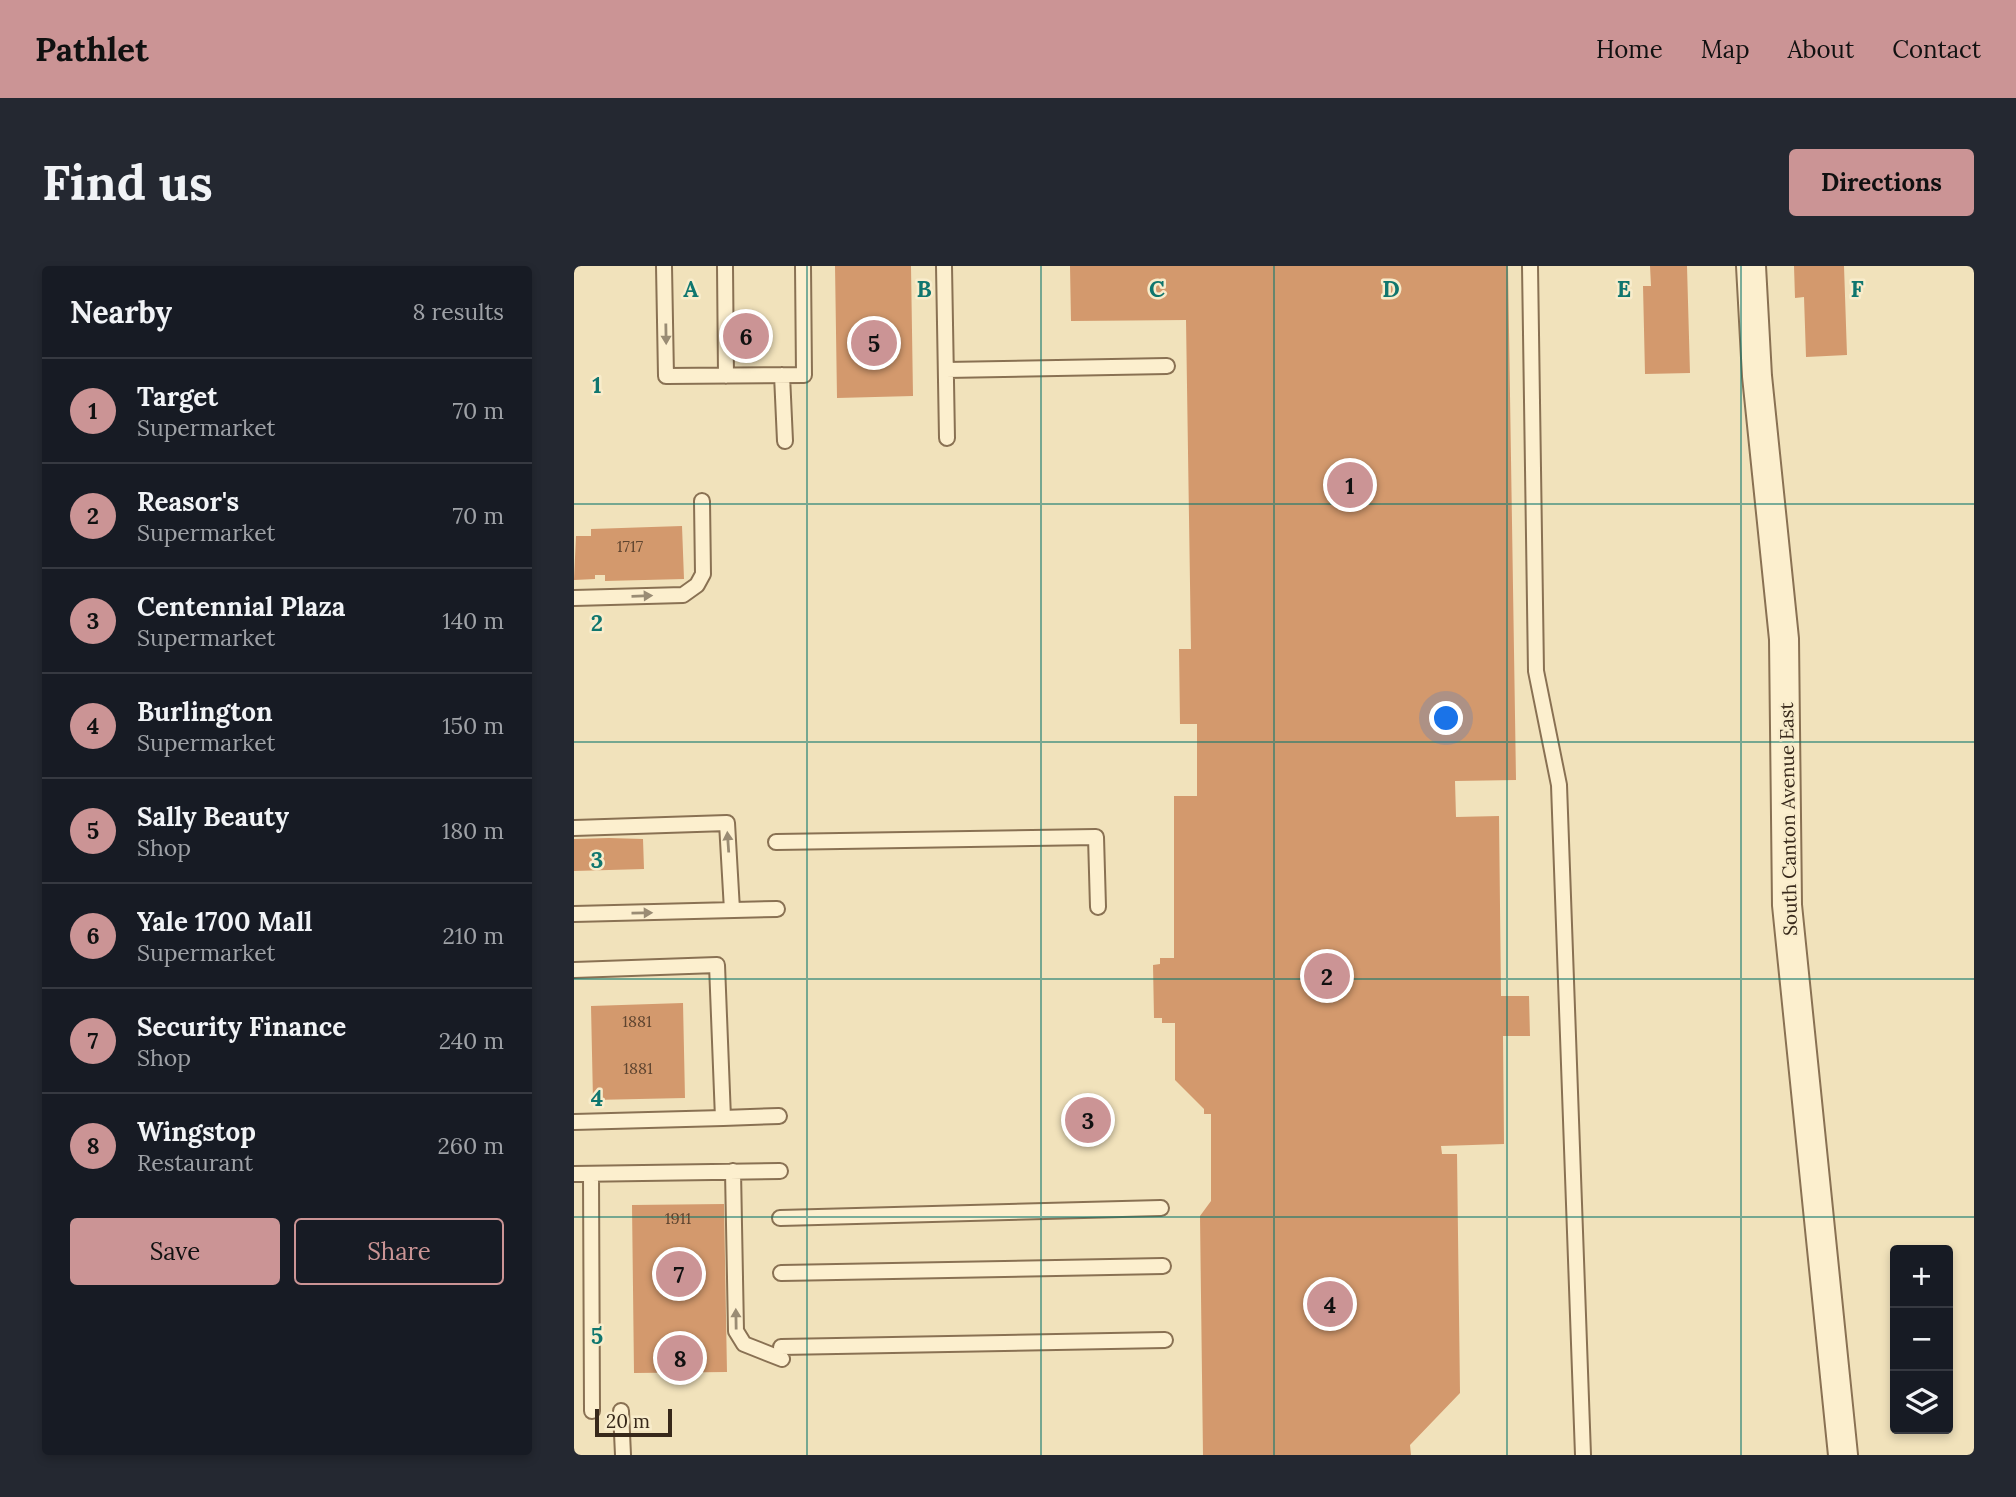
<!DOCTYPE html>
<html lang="en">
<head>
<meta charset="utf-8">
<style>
	body { margin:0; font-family:Lora,serif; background:#242831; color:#f1f3f6 }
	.controls { position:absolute; right:21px; bottom:21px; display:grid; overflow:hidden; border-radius:7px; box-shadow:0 4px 10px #0003 }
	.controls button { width:63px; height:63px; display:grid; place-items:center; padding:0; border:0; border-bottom:2px solid #363941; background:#171b24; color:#f1f3f6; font:35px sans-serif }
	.scale { position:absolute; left:21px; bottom:18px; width:77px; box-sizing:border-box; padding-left:7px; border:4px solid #37281a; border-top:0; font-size:19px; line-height:24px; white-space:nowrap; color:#37281a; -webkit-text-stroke:5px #f8eccb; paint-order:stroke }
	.you { position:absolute; left:873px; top:453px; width:24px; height:24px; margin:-18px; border:5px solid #fff; border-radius:50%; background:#1a73e8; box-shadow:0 0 0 10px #1a73e833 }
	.badge { display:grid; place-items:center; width:46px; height:46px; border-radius:50%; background:#cb9495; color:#111; font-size:23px; font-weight:700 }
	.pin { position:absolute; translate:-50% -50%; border:4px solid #fff; box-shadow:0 2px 7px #0006 }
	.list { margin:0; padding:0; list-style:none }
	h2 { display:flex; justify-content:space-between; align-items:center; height:91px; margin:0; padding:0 28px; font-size:30px }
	h2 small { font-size:23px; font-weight:400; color:#9ea1a6 }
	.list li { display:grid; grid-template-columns:46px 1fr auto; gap:21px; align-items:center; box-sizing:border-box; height:105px; padding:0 28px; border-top:2px solid #363941 }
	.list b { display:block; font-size:26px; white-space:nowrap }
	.list p { margin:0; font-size:23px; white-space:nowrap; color:#9ea1a6 }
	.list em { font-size:23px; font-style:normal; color:#9ea1a6 }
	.actions { display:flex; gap:14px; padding:21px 28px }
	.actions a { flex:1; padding:16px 0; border:2px solid #cb9495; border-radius:7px; text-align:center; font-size:24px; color:#cb9495 }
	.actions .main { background:#cb9495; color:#111 }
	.icon { flex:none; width:38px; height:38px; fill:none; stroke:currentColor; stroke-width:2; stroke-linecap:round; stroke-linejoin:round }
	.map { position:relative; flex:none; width:1400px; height:1189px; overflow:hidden; border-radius:7px }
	header { display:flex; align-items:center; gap:42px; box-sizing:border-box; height:98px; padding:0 35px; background:#cb9495; color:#111 }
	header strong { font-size:33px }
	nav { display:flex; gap:38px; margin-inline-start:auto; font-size:24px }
	.intro { display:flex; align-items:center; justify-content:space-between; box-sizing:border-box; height:168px; padding:0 42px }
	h1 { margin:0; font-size:49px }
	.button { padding:18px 32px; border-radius:7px; background:#cb9495; color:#111; font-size:24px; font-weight:700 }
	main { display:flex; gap:42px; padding:0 42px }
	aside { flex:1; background:#171b24; border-radius:7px; box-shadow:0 4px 10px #0003 }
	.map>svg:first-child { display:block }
</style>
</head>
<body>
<header>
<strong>Pathlet</strong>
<nav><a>Home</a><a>Map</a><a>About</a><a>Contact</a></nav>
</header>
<div class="intro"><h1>Find us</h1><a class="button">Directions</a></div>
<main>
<aside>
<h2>Nearby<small>8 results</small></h2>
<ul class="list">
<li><span class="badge">1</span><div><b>Target</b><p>Supermarket</p></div><em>70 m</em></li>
<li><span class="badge">2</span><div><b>Reasor's</b><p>Supermarket</p></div><em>70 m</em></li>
<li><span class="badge">3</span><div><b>Centennial Plaza</b><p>Supermarket</p></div><em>140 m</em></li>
<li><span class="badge">4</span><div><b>Burlington</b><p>Supermarket</p></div><em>150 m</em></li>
<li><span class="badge">5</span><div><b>Sally Beauty</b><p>Shop</p></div><em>180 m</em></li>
<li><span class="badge">6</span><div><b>Yale 1700 Mall</b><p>Supermarket</p></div><em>210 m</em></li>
<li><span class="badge">7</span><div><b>Security Finance</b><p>Shop</p></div><em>240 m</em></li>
<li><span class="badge">8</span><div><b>Wingstop</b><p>Restaurant</p></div><em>260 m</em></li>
</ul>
<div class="actions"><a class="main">Save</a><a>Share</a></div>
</aside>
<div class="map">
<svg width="1400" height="1189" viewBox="0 0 1400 1189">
	<rect width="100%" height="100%" fill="#f1e2bb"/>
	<path fill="#d3996d" d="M261,0H337L339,130L263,132Z
		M496,0H934L942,514L881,515L882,551L925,550L927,730H955L956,770H929L930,878L867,880L868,888H883L886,1127L836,1179L837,1189H629L626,950L637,935V848H630V843L601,814V757H588V752H580L579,699L586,698V692H600V530H623V458H606L605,383H617L612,54L497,55Z
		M1076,0H1113L1116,107L1071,108L1069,20H1077Z
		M1220,0H1270L1273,89L1232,91L1230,31L1221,32Z
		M108,260L110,313L31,315V309H21V313L0,314L2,270H17V263Z
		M35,572L69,573L70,603L0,605V573Z
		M109,737L111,832L19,834L17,740Z
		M150,938L153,1106L60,1107L58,939Z"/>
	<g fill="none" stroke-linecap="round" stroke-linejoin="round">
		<defs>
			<path id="lane" d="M90,0L92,110L230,109L229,0
				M151,0L152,110
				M370,0L373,172
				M956,0L962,405L985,519L1009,1189
				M372,104L593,100
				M208,109L211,175
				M0,332L109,329L123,319L129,308L128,235
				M0,562L153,557L158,644
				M202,576L522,571L524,641
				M0,648L203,643
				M0,704L143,699L149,852L0,856
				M149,852L205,850
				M159,905L162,1065L170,1078L208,1093
				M0,908L206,905
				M17,908L18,1145
				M206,952L587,942
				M207,1007L589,1000
				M207,1081L591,1074
				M47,1145L49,1189"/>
			<path id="street" d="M1177,0L1183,110L1210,373L1213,639L1269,1189"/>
		</defs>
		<use href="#lane" stroke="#897153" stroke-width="18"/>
		<use href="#street" stroke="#897153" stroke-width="32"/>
		<use href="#lane" stroke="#fcefce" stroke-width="14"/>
		<use href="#street" stroke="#fcefce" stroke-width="28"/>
	</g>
	<defs><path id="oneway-solid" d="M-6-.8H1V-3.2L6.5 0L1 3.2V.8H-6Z" transform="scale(1.75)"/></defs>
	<g fill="#9a8c74">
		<use href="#oneway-solid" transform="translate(92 68) rotate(89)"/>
		<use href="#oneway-solid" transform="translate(68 330) rotate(-2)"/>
		<use href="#oneway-solid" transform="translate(154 576) rotate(-94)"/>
		<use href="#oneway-solid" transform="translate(68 647) rotate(-1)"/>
		<use href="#oneway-solid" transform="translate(162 1053) rotate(-91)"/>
	</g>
	<path fill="none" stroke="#0f766e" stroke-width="2" stroke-opacity="0.55" d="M233,0V1189M467,0V1189M700,0V1189M933,0V1189M1167,0V1189M0,238H1400M0,476H1400M0,713H1400M0,951H1400"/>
	<g text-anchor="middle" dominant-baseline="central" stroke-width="5" stroke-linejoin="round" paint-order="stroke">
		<g font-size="16" fill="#5e442f">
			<text x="56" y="280">1717</text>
			<text x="63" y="755">1881</text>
			<text x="64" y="802">1881</text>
			<text x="104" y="952">1911</text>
		</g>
		<g font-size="19" fill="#37281a" stroke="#f8eccb">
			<text transform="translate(1214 553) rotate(-91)">South Canton Avenue East</text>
		</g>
	</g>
	<g font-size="23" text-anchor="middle" font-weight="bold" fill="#0f766e" stroke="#f8eccb" stroke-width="5" stroke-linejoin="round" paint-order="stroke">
		<text x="117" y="31">A</text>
		<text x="350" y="31">B</text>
		<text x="583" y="31">C</text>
		<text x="817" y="31">D</text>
		<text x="1050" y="31">E</text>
		<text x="1283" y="31">F</text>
		<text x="23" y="127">1</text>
		<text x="23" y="365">2</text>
		<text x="23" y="602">3</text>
		<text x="23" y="840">4</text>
		<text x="23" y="1078">5</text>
	</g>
</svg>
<div class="controls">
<button>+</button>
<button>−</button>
<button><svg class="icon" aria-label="layers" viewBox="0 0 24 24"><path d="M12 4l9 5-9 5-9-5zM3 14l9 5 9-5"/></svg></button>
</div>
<div class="scale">20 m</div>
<div class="you"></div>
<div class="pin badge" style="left:776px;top:219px">1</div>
<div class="pin badge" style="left:753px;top:710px">2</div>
<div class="pin badge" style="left:514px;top:854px">3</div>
<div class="pin badge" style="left:756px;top:1038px">4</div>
<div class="pin badge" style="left:300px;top:77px">5</div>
<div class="pin badge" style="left:172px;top:70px">6</div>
<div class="pin badge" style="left:105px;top:1008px">7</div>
<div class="pin badge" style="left:106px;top:1092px">8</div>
</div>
</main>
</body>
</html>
